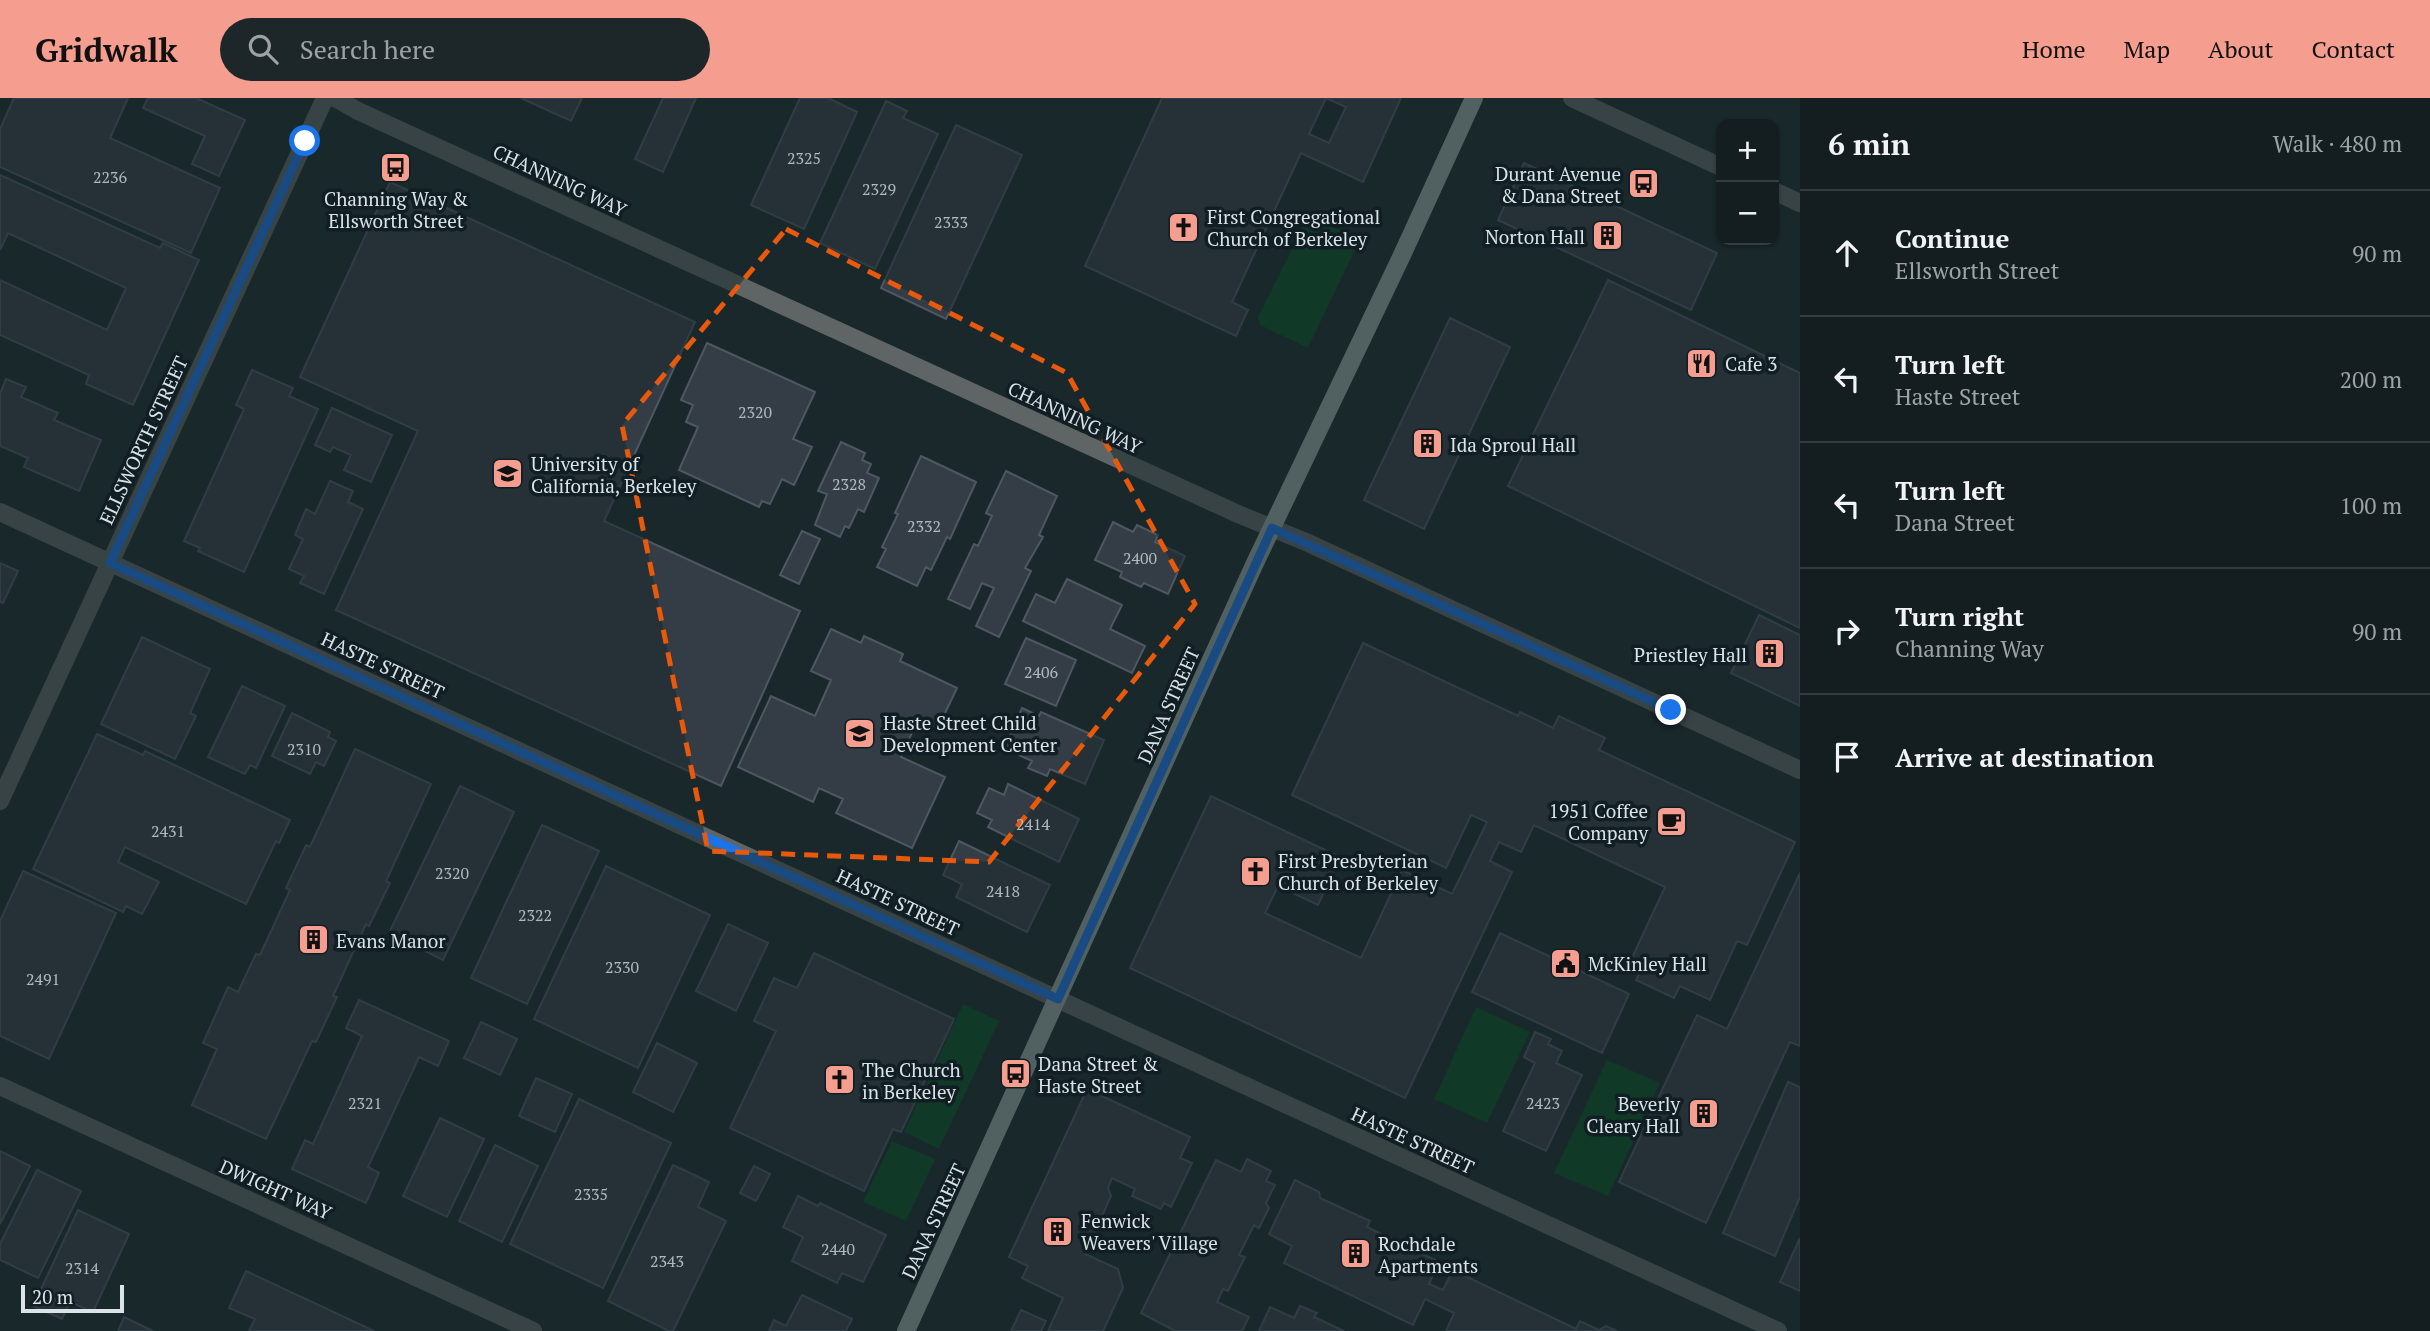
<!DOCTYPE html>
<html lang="en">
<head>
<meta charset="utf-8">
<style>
	body { margin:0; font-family:"PT Serif",serif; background:#1d272a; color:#f1f3f6 }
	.controls { position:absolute; right:21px; top:21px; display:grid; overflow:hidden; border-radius:14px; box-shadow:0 2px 5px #0004 }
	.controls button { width:63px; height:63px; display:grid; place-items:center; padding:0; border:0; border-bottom:2px solid #333c3f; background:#141e21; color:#f1f3f6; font:35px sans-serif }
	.scale { position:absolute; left:21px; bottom:18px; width:103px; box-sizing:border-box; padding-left:7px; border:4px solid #dae3e6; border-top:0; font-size:19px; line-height:24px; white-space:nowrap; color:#dae3e6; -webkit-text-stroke:5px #111e23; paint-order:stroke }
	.stop { position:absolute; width:21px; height:21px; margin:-16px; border:5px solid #1a73e8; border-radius:50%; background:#fff }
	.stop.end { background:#1a73e8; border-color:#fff; box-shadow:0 2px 7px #0008 }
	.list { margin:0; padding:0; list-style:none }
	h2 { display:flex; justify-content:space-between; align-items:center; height:91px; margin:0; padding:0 28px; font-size:30px }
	h2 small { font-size:23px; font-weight:400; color:#9da2a5 }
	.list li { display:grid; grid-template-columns:46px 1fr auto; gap:21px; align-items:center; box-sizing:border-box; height:126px; padding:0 28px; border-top:2px solid #333c3f }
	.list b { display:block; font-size:26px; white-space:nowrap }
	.list p { margin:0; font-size:23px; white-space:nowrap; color:#9da2a5 }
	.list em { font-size:23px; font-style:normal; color:#9da2a5 }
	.icon { flex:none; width:38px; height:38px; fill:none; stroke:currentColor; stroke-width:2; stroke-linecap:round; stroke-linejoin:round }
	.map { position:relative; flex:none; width:1800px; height:1233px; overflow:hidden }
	header { display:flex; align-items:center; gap:42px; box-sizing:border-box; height:98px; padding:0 35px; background:#f59d8f; color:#111 }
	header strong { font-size:33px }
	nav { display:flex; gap:38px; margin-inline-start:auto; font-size:24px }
	.search { width:490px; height:63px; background:#1d272a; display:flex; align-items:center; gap:18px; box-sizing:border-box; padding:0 24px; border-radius:38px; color:#9da2a5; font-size:26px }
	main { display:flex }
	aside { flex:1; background:#141e21 }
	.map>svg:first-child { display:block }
</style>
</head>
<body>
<header>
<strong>Gridwalk</strong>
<div class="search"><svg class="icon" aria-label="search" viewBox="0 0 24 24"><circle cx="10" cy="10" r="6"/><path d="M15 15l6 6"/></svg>Search here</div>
<nav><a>Home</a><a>Map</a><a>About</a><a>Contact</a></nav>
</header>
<main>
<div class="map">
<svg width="1800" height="1233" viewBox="0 0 1800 1233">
	<rect width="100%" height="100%" fill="#1a282c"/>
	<path fill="#064e22" d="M1313,120L1360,141L1308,250L1260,227L1258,219L1307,121Z
		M963,906L999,923L939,1051L904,1034Z
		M1476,909L1530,934L1487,1025L1434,1001Z
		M1607,962L1660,985L1608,1098L1554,1075Z
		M892,1043L935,1061L906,1123L863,1104Z"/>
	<path fill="#343c46" stroke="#4e5762" stroke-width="2" d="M14,0H128L110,40L220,90L191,155L0,69V31Z
		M148,0H196L245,22L219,78L192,66L205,38L143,10Z
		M521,0H582L571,23Z
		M663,0H696L663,74L635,61Z
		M800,0H828L857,14L804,131L751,107Z
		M1162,0H1326L1309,36L1329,45L1346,9L1326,0H1401L1363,84L1301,55L1232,204L1248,212L1236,238L1085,168Z
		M886,3L907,13L903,20L938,36L875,171L820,145Z
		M956,27L1022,57L946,221L881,190Z
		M1524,65L1717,155L1691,212L1498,122Z
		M0,77L160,150L163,145L199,162L133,307L86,286L89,277L0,237V182L107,232L126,190L8,135L0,152Z
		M390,84L695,224L604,423L800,513L721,688L336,512L418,333L300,279Z
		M1608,182L1800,275V530L1508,388Z
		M1450,220L1510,249L1424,431L1364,402Z
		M707,245L815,294L793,341L812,349L794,387L782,381L770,406L762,403L759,409L679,372L698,329L686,324L693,307L681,302Z
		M252,272L293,290L289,298L318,311L244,474L198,453L200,450L184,443L244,311L236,307Z
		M6,281L26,289L21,299L58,315L54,322L101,342L79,393L24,369L28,360L0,348V296Z
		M332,310L392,337L371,384L344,372L351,357L333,349L330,354L315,347Z
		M841,344L865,355L862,362L871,366L867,375L879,380L864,414L858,411L849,430L845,428L840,439L815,427L827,396L818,393Z
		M921,358L976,384L950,441L947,439L931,472L926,469L917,488L877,469L886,451L882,449L898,416L895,415Z
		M1006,373L1057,398L1039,437L1043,439L1025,470L1031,473L999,539L976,528L994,490L982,485L970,511L948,501L974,446L978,448L992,418L986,415Z
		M330,383L353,393L348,404L363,411L324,496L300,485L304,478L289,471L303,441L295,437L306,411L315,416Z
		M1113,424L1133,434L1137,427L1158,437L1155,444L1185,458L1168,496L1144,485L1141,489L1120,479L1122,474L1095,462Z
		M802,433L820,441L799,486L780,477Z
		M0,465L18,473L3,505L0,504Z
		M1067,481L1122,507L1110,531L1145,548L1132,575L1023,523L1036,496L1055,505Z
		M1759,517L1800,537V608L1731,575Z
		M831,531L861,545L864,538L903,556L900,563L957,590L938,630L918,621L901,659L945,679L912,750L836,715L843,701L819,690L813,704L738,669L771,598L815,618L831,582L811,573Z
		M142,539L210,571L190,615L196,618L175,661L101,626Z
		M1026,540L1076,562L1056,608L1005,586Z
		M1363,545L1518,618L1520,614L1553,630L1559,618L1605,640L1599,652L1795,744L1747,847L1737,843L1710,902L1680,888L1674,900L1636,882L1642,870L1630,864L1665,789L1534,727L1521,754L1499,744L1490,763L1512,774L1405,1000L1130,870L1211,698L1340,759L1318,807L1278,788L1265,815L1361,860L1402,772L1452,796L1487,724L1471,717L1446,770L1292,697Z
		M242,588L285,608L256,670L250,667L245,676L208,659Z
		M1022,610L1039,618L1041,614L1104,642L1085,686L1050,671L1047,678L1028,670L1032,663L1004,650Z
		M292,615L330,634L328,639L336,643L324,668L316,664L310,676L272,658Z
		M97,636L143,657L145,653L290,722L279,745L276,743L246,806L125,749L118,764L159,784L142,816L126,808L123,814L33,771Z
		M355,651L431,686L386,783L390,785L369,828L366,826L333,898L337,899L316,944L312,943L266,1041L192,1007L217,951L203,945L228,889L238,894L256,856L260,857L290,792L286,790L306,747L310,749Z
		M1008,686L1079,721L1059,764L988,729L992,722L977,715L989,690L1004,697Z
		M460,688L514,714L443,862L389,835Z
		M542,727L599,753L527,906L471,880Z
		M959,743L1050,787L1027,834L956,799L962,786L943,777Z
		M606,768L710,817L638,970L534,921Z
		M23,773L116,815L49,961L0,938V823Z
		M1800,775V948L1790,944L1706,1125L1619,1084L1697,917L1727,931Z
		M728,826L768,845L736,913L696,893Z
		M1500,835L1629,896L1602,955L1472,894Z
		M814,855L954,921L901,1034L893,1031L864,1093L730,1030L776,933L754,923L774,880L797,890Z
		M359,902L449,943L438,968L419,959L368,1069L379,1075L366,1105L292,1071L305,1042L313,1046L362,938L346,930Z
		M481,924L517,941L500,977L464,960Z
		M1535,934L1551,941L1548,946L1562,953L1556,965L1582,977L1546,1053L1503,1033L1535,965L1524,959Z
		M657,945L697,965L673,1014L633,994Z
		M536,980L572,996L555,1034L519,1018Z
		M1788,984L1800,989V1099L1775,1158L1723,1135Z
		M1087,991L1190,1039L1180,1060L1192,1065L1171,1109L1164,1105L1161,1111L1132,1098L1135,1091L1112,1080L1108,1090L1111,1098L1085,1156L1118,1171L1123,1190L1103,1233H1048L1063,1200L1022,1180L1028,1168L1009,1159Z
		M579,1001L671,1045L603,1190L510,1146Z
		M440,1020L484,1041L447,1119L403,1098Z
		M495,1047L538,1068L502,1144L459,1123Z
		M0,1053L30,1068L0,1126Z
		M1247,1061L1271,1073L1266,1083L1275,1087L1266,1105L1269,1110L1259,1130L1254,1127L1239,1157L1245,1159L1228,1193L1223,1191L1217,1204L1249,1219L1242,1233H1175L1141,1215L1216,1062L1241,1074Z
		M673,1067L709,1084L698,1109L726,1123L673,1233H669L608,1203Z
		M754,1068L770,1076L756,1103L740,1095Z
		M37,1072L81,1093L38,1180L0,1162V1146Z
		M1295,1082L1319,1094L1320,1100L1370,1123L1367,1129L1439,1164L1429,1186L1443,1192L1453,1172L1576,1231L1580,1223L1599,1232L1606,1228L1617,1233H1446L1454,1215L1425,1201L1413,1227L1284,1165L1292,1148L1269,1136Z
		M798,1098L818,1108L820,1105L886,1137L863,1184L842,1175L837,1185L792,1163L803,1139L783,1129Z
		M78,1112L129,1136L93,1214L70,1204L62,1221L33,1208Z
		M1800,1140V1193L1780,1184Z
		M246,1173L374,1233H249L255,1221L229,1210Z
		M802,1197L852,1221L846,1233H769L774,1222L786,1228Z
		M1300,1208L1317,1215L1314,1219L1344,1233H1259L1270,1209L1294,1220Z
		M1021,1212L1046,1223L1041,1233H1011Z
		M124,1219L153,1233H118Z"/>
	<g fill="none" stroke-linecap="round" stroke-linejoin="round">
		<path stroke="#5e6564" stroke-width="18" d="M335,0L358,13L1238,416L1306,444L1800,672
			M1572,0L1721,69
			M1774,93L1800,105
			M0,414L1778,1233
			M0,703L325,0
			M0,988L533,1233"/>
		<path stroke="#95a4a2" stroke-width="18" d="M906,1233L1255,465L1403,155L1474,0"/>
	</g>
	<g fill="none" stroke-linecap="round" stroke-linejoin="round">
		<path stroke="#1a73e8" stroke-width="9" d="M305,43L110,465L1058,901L1272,430L1671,612"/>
	</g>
	<path d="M0 0H1800V1233H0ZM786,131L1067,275L1195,506L989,764L708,753L622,327Z" fill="#1a282c" fill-opacity=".55" fill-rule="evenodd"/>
	<path fill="none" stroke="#e8590c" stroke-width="5" stroke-dasharray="14 9" stroke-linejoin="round" d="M786,131L1067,275L1195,506L989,764L708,753L622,327Z"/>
	<defs>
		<symbol id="bus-square" viewBox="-11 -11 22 22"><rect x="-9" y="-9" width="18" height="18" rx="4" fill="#f59d8f" stroke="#111e23"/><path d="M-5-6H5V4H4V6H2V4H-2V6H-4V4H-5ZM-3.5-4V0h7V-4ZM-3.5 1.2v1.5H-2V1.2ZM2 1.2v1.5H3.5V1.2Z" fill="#111"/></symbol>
		<symbol id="church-square" viewBox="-11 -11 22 22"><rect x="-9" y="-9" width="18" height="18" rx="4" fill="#f59d8f" stroke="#111e23"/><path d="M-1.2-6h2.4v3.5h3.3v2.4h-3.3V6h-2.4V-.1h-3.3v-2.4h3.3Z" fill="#111"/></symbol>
		<symbol id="building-square" viewBox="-11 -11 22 22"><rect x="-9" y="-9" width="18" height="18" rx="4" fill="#f59d8f" stroke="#111e23"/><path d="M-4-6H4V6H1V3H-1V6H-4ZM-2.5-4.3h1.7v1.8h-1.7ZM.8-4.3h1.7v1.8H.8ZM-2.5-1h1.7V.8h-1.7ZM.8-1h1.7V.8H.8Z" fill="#111"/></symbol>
		<symbol id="restaurant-square" viewBox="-11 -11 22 22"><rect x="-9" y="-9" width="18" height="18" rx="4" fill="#f59d8f" stroke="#111e23"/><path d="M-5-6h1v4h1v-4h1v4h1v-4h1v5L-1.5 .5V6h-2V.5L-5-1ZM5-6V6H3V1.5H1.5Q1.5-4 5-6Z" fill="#111"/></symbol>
		<symbol id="university-square" viewBox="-11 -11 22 22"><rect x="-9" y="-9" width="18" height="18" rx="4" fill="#f59d8f" stroke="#111e23"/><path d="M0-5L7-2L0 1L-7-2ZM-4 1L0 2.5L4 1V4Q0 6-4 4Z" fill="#111"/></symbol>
		<symbol id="school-square" viewBox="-11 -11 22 22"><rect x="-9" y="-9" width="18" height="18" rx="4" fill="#f59d8f" stroke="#111e23"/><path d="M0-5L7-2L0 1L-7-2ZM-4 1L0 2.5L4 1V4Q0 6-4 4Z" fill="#111"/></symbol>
		<symbol id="cafe-square" viewBox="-11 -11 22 22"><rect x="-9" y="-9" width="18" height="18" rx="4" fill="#f59d8f" stroke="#111e23"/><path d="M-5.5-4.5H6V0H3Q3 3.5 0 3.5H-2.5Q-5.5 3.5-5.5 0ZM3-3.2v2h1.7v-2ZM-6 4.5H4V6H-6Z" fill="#111"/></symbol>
		<symbol id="civic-square" viewBox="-11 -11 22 22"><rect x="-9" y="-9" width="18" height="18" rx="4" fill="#f59d8f" stroke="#111e23"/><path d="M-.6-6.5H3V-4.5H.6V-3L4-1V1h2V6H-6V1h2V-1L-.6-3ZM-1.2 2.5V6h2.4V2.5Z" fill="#111"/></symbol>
	</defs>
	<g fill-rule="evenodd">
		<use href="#bus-square" x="378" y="52" width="35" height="35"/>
		<use href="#bus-square" x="1626" y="68" width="35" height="35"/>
		<use href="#church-square" x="1166" y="112" width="35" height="35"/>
		<use href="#building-square" x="1590" y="120" width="35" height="35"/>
		<use href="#restaurant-square" x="1684" y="248" width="35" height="35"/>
		<use href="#building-square" x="1410" y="328" width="35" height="35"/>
		<use href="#university-square" x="490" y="358" width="35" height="35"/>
		<use href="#building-square" x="1752" y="538" width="35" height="35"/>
		<use href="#school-square" x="842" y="618" width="35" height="35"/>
		<use href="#cafe-square" x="1654" y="706" width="35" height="35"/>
		<use href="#church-square" x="1238" y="756" width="35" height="35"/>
		<use href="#building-square" x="296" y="824" width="35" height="35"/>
		<use href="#civic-square" x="1548" y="848" width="35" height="35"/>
		<use href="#bus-square" x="998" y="958" width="35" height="35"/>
		<use href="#church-square" x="822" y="964" width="35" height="35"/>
		<use href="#building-square" x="1686" y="998" width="35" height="35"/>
		<use href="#building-square" x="1040" y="1116" width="35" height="35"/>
		<use href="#building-square" x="1338" y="1138" width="35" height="35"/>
	</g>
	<g text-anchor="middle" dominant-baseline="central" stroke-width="7" stroke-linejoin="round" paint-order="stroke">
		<g font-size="16" fill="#b0b9be">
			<text x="804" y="60">2325</text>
			<text x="110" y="79">2236</text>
			<text x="879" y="91">2329</text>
			<text x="951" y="124">2333</text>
			<text x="755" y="314">2320</text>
			<text x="849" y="386">2328</text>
			<text x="924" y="428">2332</text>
			<text x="1140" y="460">2400</text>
			<text x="1041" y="574">2406</text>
			<text x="304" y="651">2310</text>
			<text x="1033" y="726">2414</text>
			<text x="168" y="733">2431</text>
			<text x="452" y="775">2320</text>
			<text x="1003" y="793">2418</text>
			<text x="535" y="817">2322</text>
			<text x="622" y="869">2330</text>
			<text x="43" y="881">2491</text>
			<text x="365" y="1005">2321</text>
			<text x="1543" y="1005">2423</text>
			<text x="591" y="1096">2335</text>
			<text x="838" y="1151">2440</text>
			<text x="667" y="1163">2343</text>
			<text x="82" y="1170">2314</text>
		</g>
		<g font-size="19" fill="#dae3e6" stroke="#111e23" text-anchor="start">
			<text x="1621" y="75" text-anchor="end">Durant Avenue<tspan x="1621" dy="22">&amp; Dana Street</tspan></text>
			<text x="396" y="100" text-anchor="middle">Channing Way &amp;<tspan x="396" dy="22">Ellsworth Street</tspan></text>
			<text x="1207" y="118">First Congregational<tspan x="1207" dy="22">Church of Berkeley</tspan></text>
			<text x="1585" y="138" text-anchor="end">Norton Hall</text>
			<text x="1725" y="265">Cafe 3</text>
			<text x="1450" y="346">Ida Sproul Hall</text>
			<text x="531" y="365">University of<tspan x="531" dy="22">California, Berkeley</tspan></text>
			<text x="1747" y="556" text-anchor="end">Priestley Hall</text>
			<text x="883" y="624">Haste Street Child<tspan x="883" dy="22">Development Center</tspan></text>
			<text x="1648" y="712" text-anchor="end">1951 Coffee<tspan x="1648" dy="22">Company</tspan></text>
			<text x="1278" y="762">First Presbyterian<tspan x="1278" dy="22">Church of Berkeley</tspan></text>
			<text x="336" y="842">Evans Manor</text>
			<text x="1588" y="865">McKinley Hall</text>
			<text x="1038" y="965">Dana Street &amp;<tspan x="1038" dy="22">Haste Street</tspan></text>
			<text x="862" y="971">The Church<tspan x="862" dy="22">in Berkeley</tspan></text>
			<text x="1680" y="1005" text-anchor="end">Beverly<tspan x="1680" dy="22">Cleary Hall</tspan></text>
			<text x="1081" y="1122">Fenwick<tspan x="1081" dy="22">Weavers' Village</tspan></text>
			<text x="1378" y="1145">Rochdale<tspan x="1378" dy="22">Apartments</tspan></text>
		</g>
		<g font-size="19" fill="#dae3e6" stroke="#111e23">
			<text transform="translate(560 82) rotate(25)">CHANNING WAY</text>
			<text transform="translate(1075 319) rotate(25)">CHANNING WAY</text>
			<text transform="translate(143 342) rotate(-65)">ELLSWORTH STREET</text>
			<text transform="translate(383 567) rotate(25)">HASTE STREET</text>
			<text transform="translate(1168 607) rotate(-66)">DANA STREET</text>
			<text transform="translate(898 804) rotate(25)">HASTE STREET</text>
			<text transform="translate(1413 1042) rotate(25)">HASTE STREET</text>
			<text transform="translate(276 1091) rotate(24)">DWIGHT WAY</text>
			<text transform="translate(933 1123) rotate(-65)">DANA STREET</text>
		</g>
	</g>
</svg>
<div class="controls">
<button>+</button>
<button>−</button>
</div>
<div class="scale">20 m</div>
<div class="stop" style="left:305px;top:43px"></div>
<div class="stop end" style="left:1671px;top:612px"></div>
</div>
<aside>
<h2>6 min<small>Walk · 480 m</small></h2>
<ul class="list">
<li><svg class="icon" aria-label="ahead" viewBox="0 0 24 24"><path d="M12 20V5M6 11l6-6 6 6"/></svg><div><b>Continue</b><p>Ellsworth Street</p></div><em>90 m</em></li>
<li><svg class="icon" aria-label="left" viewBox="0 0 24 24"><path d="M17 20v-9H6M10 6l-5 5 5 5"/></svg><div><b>Turn left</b><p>Haste Street</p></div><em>200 m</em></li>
<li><svg class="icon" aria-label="left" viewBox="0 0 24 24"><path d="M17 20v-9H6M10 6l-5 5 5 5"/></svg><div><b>Turn left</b><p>Dana Street</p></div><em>100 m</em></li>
<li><svg class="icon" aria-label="right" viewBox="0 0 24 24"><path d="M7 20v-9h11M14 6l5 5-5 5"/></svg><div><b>Turn right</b><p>Channing Way</p></div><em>90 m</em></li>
<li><svg class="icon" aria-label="arrive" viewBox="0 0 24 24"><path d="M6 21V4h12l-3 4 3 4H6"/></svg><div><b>Arrive at destination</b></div></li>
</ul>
</aside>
</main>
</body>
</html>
